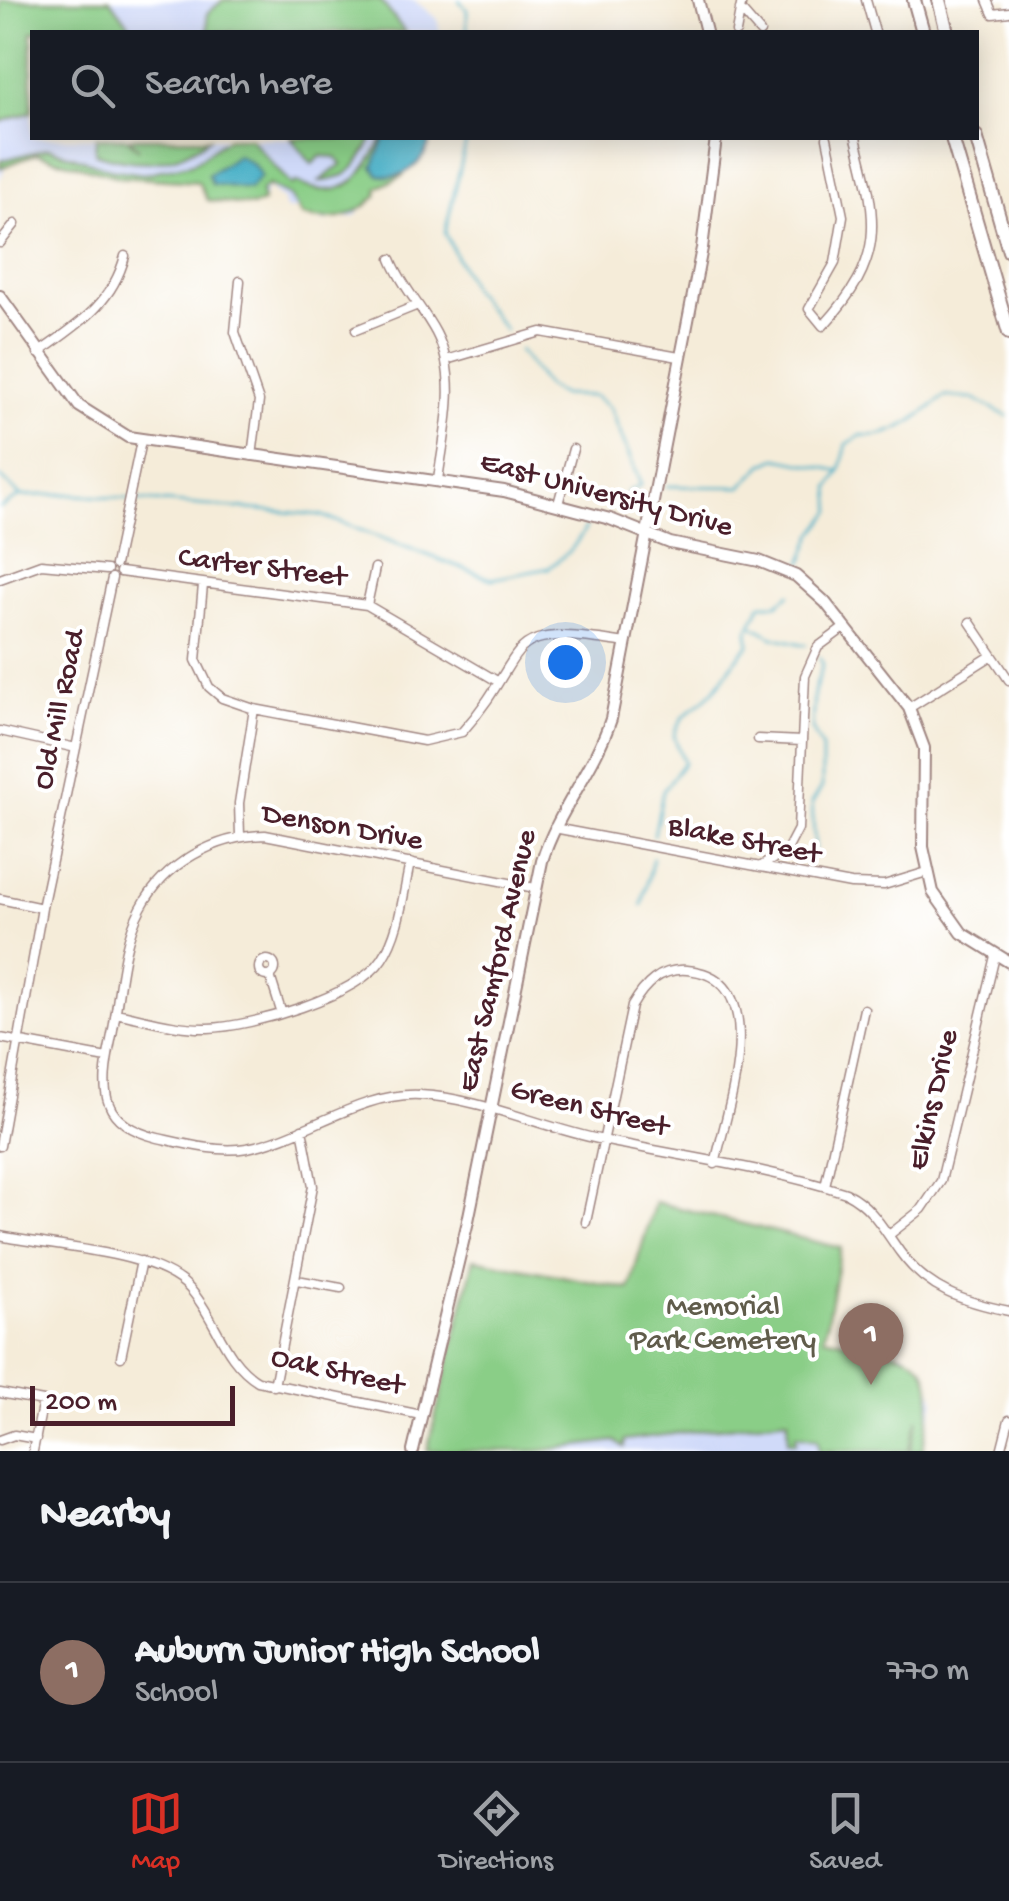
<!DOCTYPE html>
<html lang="en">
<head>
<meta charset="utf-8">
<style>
	body { margin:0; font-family:"Gochi Hand",sans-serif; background:#242831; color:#f1f3f6 }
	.scale { position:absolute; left:30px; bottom:25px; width:205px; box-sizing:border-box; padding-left:10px; border:5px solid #4a1f2b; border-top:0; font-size:28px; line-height:35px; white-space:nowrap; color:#4a1f2b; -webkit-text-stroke:8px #fff; paint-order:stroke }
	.you { position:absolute; left:565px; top:662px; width:35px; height:35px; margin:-25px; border:8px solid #fff; border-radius:50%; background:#1a73e8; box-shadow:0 0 0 15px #1a73e833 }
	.badge { display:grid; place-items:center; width:65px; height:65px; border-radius:50%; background:#d93025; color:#fff; font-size:32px; font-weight:700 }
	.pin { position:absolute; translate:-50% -82px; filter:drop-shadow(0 2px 5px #0008) }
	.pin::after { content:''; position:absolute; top:52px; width:35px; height:30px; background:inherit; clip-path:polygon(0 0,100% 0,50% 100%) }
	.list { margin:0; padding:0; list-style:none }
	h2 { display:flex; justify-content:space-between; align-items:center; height:130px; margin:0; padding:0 40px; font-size:42px }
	h2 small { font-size:32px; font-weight:400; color:#9ea1a6 }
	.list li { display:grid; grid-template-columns:65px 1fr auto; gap:30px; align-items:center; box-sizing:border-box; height:180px; padding:0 40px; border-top:2px solid #363941 }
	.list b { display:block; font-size:38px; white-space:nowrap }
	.list p { margin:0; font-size:32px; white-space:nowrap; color:#9ea1a6 }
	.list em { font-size:32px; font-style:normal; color:#9ea1a6 }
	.icon { flex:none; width:55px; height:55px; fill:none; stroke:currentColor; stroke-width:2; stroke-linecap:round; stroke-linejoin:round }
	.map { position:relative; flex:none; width:1009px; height:1451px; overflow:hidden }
	.search { position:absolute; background:#171b24; box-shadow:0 5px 25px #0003; left:30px; right:30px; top:30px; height:110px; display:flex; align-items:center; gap:25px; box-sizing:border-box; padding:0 35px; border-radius:0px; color:#9ea1a6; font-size:38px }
	.sheet { height:310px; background:#171b24 }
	nav { display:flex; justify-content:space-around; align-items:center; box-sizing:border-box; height:140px; border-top:2px solid #363941; background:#171b24; font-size:28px; color:#9ea1a6 }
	nav a { display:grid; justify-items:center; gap:5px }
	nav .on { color:#d93025 }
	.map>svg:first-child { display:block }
</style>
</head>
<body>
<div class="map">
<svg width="1009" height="1451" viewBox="0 0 1009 1451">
	<rect width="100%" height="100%" fill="#fff"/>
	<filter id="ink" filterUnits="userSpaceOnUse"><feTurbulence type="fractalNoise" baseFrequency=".01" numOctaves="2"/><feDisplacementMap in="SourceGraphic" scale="20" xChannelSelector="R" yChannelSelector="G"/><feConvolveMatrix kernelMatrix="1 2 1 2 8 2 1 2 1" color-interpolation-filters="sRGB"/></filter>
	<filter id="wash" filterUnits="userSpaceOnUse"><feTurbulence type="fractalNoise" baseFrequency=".0048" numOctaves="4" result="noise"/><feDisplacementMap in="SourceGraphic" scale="40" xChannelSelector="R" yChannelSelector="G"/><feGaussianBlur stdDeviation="2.25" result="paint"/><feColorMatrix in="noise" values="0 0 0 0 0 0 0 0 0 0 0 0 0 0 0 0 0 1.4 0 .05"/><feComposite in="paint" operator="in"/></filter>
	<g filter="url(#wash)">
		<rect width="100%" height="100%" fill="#f5ecd9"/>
		<path fill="#d0daf9" d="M0,0H414L437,19L440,32H32V138L434,139L402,176L378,188L377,196L354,217L324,221L302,216L300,209H285L283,200L267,187L263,202L253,206L207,200L198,182L186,178L119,177L37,154L5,166L0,180Z
			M903,1352L926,1369L935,1401L922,1451H538L789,1419Z"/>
		<path fill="#8ace87" stroke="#6a7659" stroke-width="2.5" d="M0,0H110L129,24L128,32H32V112L0,122Z
			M223,0H380L405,32H208L207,14Z
			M96,138H127L139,150L129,138H209C174,166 137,167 95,153Z
			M228,138H250L292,186L295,182C345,205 362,177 383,138H434L402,176L378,188L377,196C352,219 335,223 302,216L290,196L268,185L261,191L263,202L252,206L207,200L198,182L119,177L37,154L0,168V161L49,148L110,169L144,174L193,163Z
			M291,138H373C360,162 350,181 320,181L342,164L336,157L321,156L312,164Z
			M655,1202L841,1248L824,1337C912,1358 949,1342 922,1451H910L918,1418L909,1451H819L818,1439L796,1435V1443L788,1441V1419L625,1440L624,1447L615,1441L538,1451H427L474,1259L629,1289Z"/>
		<path fill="#48b0c7" stroke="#496879" stroke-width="2.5" d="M385,138H432C423,163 406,181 379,175L373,167Z
			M237,155L253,164L261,176L249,189L212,184L208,175Z"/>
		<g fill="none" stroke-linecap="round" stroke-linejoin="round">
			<path stroke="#48b0c7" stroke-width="2.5" d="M459,0L467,10V32
				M467,138L445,233L472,289L505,330
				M519,350L546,386L562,395L594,396L610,408L641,485L629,491L618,509
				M0,477L21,496L66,494L320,515L492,579L549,568L571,550L586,528
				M667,486L741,487L764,464L777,458L840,471L847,444L862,435C892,440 923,414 945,396L974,399L1007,416
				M0,508L20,496
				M802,563L813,535L832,511L830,488L840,471
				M753,626L773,637L806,645
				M654,835L663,791L684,762L674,736C681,710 699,708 715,689C727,673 735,659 749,645L748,630L761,604H777L790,594
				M815,849L812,803L822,787V748L812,729L814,692L823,664L819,657
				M642,905L653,858"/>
		</g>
	</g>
	<g filter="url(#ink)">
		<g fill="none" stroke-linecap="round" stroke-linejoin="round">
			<defs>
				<path id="street" d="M866,0L875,32
					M987,0L993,14L1009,12
					M740,9L760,32
					M736,32L742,0
					M827,138L843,216L835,263L809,309L823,326C886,258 878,222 856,138
					M0,243L15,224
					M391,259C402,287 423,308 436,333C460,379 444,433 438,480
					M240,281L235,332L259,401L252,456
					M356,330L418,305
					M38,353C77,325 112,305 125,256
					M446,360L541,332L679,357
					M558,504L573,449
					M115,565L141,441
					M120,572L367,605L497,681
					M0,579L41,564L107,570
					M203,585L196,660L209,687L222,698L254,709L424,741L462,732C535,651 492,621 626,643
					M367,605L375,568
					M970,622L1009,680
					M909,708L991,656
					M0,731L76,748
					M758,739L802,741
					M554,828L851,884L884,885L927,872
					M240,836L239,803L254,709
					M760,867L787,850L798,829L805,676L818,647L845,627
					M535,888L265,835C215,836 165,863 141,908C120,947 120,998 111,1040C100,1092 100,1124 158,1138C185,1144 219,1153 247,1148C305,1137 360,1092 420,1095C482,1098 542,1128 603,1140C683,1157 769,1168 846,1193C872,1206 884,1230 900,1252C927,1290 964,1302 1009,1311
					M0,899L42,908
					M259 968a8 8 0 1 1 16 0a8 8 0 1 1-16 0Z
					M270,976L281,1011
					M116,1013C146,1019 177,1029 208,1028C251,1027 358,996 382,959C400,932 403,894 410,863
					M0,1038L107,1058
					M0,1146L42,908L112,578
					M825,1186L864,1009
					M586,1222L632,1006C644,985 660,968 687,970C776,977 726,1112 715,1164
					M889,1235L922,1209L941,1181L995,956
					M0,1236C51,1247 157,1251 190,1289C216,1317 223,1360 258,1381L421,1415
					M297,1280L341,1288
					M121,1357L141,1261
					M274,1386L313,1186L302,1129
					M0,1393L43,1401L33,1451
					M0,1440L14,1435L36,1439
					M1001,1451L1009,1420"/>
				<path id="secondary" d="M698,0L706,32
					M0,296L79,406L128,437L504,491L610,519L670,543L759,561L796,576L825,602L909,708L924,748L923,847L933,892L962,933L1009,962
					M413,1451L468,1221L542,861C558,810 594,770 611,719L702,248L716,138"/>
				<path id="highway" d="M914,0L923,32
					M939,0L947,32
					M976,136L1009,251
					M952,138L1009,333"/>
			</defs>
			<use href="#street" stroke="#a08682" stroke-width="11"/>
			<use href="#secondary" stroke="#a08682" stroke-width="14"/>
			<use href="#highway" stroke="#a08682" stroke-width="16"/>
			<use href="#street" stroke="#fff" stroke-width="8"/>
			<use href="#secondary" stroke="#fff" stroke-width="10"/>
			<use href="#highway" stroke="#fff" stroke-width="12"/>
		</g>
	</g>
	<g text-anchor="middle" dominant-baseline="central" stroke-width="8" stroke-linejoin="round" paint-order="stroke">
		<g font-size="30" fill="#4a1f2b" stroke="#fff">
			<text transform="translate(606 496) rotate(15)">East University Drive</text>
			<text transform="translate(262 569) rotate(7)">Carter Street</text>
			<text transform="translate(61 710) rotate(-78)">Old Mill Road</text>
			<text transform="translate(342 829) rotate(10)">Denson Drive</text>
			<text transform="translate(744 842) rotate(11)">Blake Street</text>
			<text transform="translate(499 961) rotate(-77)">East Samford Avenue</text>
			<text transform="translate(935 1100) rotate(-77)">Elkins Drive</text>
			<text transform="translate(589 1110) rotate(14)">Green Street</text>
			<text transform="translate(337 1373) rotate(13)">Oak Street</text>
		</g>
		<g font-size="30" fill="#605c4b" stroke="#fff">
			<text x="723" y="1308">Memorial<tspan x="723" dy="34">Park Cemetery</tspan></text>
		</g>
	</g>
</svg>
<div class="scale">200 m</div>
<div class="you"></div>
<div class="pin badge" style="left:871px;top:1385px;background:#8d6e63">1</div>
<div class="search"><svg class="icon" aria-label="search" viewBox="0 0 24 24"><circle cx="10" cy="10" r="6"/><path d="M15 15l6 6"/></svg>Search here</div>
</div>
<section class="sheet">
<h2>Nearby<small></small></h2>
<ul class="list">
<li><span class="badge" style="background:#8d6e63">1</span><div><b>Auburn Junior High School</b><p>School</p></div><em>770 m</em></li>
</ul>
</section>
<nav>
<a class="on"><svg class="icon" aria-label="map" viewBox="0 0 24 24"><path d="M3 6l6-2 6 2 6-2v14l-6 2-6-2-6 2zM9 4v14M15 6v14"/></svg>Map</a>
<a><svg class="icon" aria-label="directions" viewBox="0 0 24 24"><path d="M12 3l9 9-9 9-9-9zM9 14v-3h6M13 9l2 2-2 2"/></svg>Directions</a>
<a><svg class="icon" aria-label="saved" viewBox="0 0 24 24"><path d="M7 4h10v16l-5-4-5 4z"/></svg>Saved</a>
</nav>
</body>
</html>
